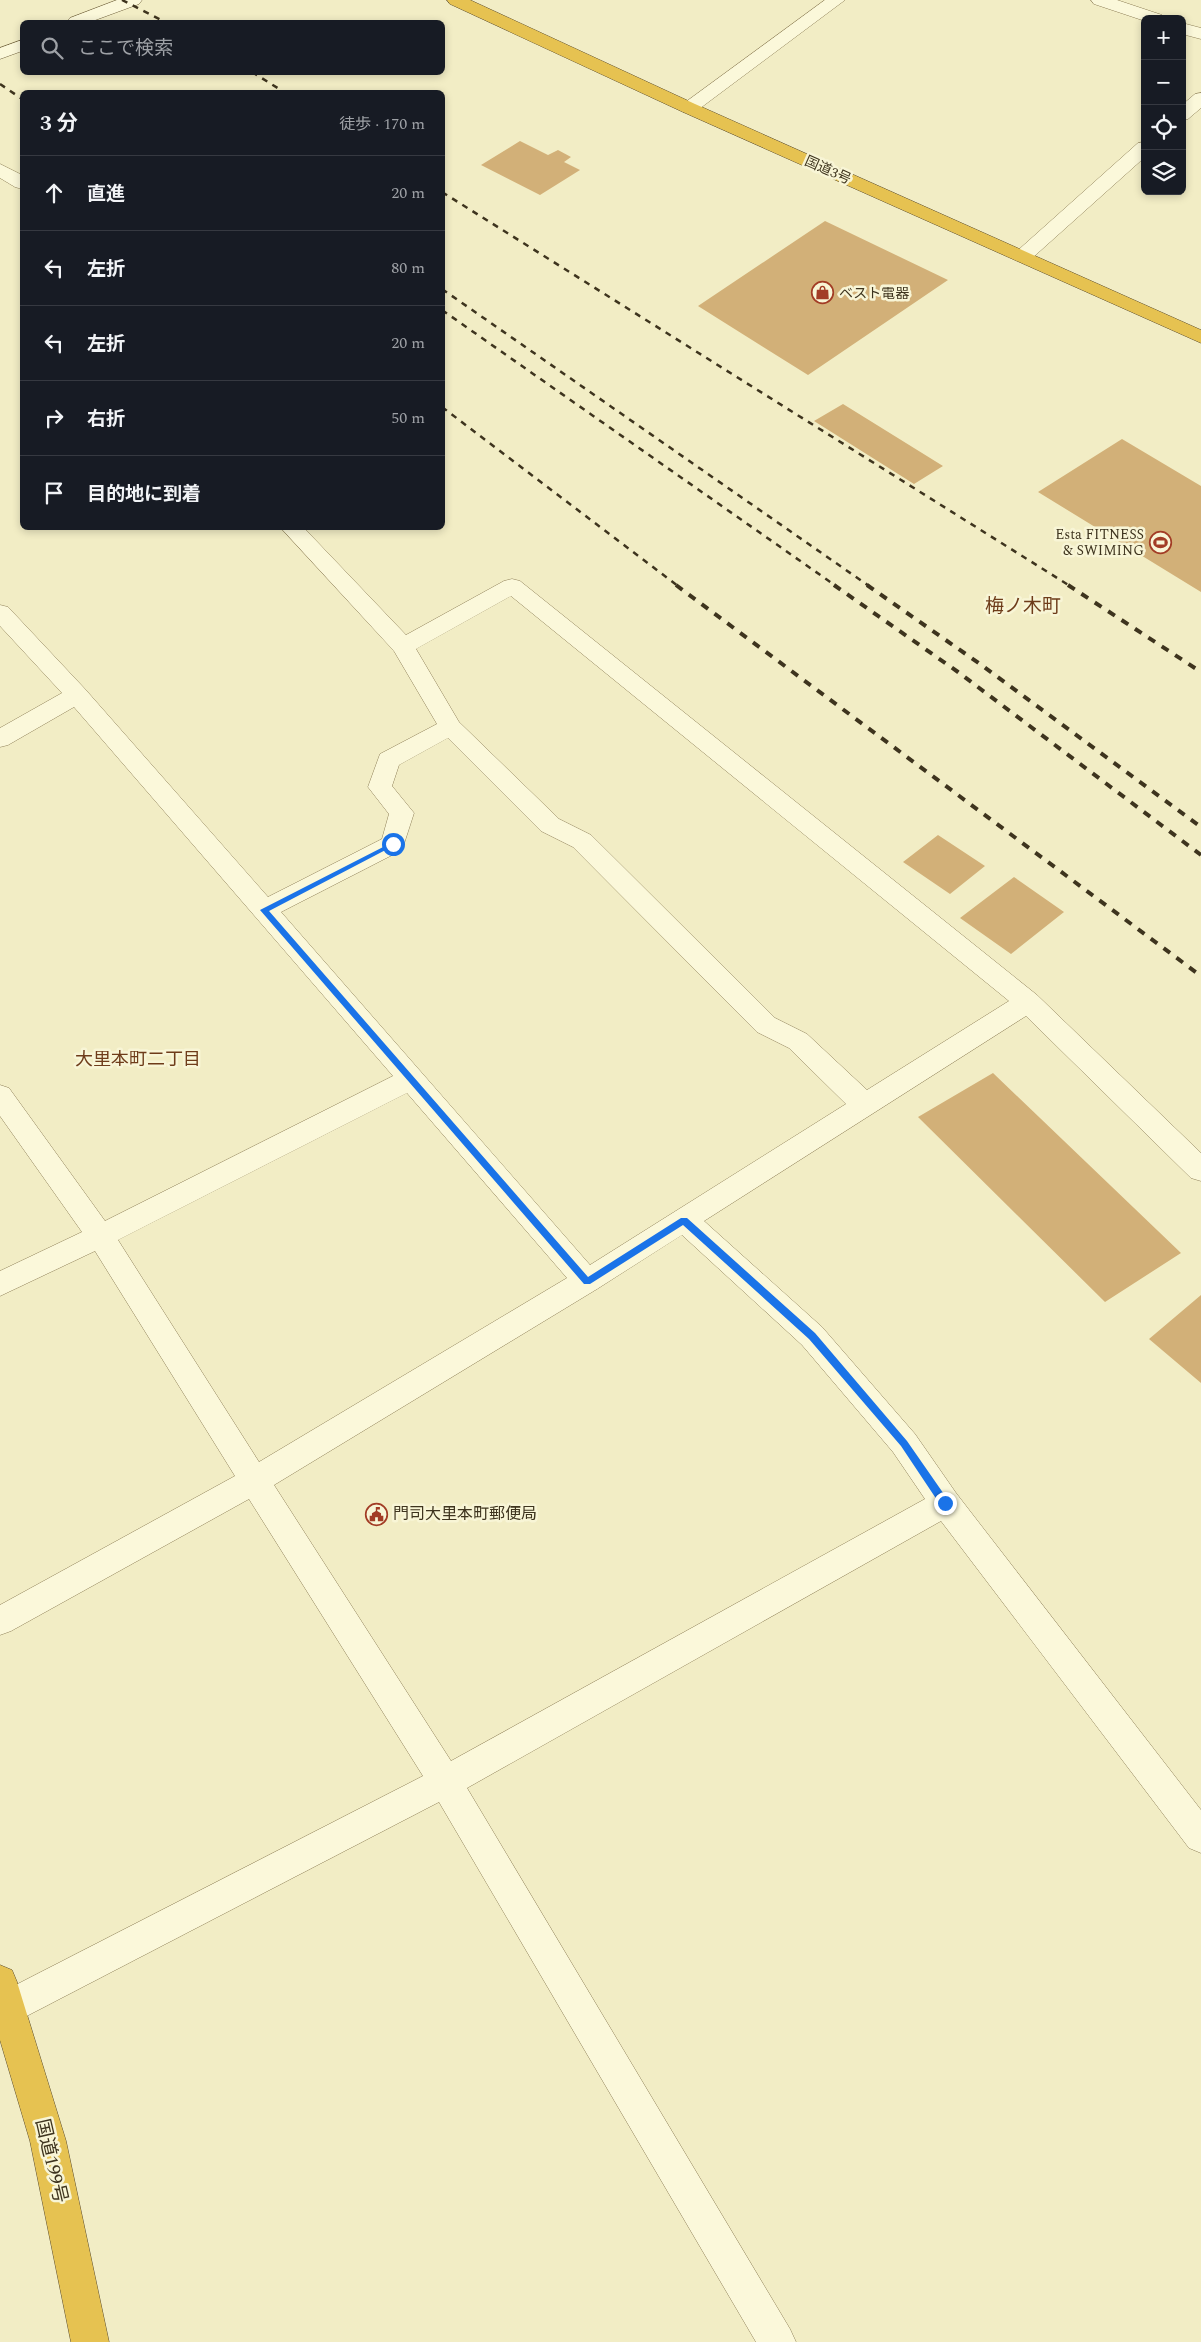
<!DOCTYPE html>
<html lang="ja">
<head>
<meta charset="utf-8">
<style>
	body { margin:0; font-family:Spectral,"Noto Sans JP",serif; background:#242831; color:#f1f3f6 }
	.controls { position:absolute; right:15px; top:15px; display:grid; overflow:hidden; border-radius:8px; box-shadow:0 2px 8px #0003 }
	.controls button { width:45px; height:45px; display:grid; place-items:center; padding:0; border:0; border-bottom:1px solid #363941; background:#171b24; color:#f1f3f6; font:25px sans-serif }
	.stop { position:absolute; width:15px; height:15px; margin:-11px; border:4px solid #1a73e8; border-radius:50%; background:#fff }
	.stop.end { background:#1a73e8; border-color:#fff; box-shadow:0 1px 5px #0008 }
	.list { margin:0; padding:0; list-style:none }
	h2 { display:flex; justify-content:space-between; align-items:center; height:65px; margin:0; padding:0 20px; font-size:21px }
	h2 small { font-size:16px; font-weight:400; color:#9ea1a6 }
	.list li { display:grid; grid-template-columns:32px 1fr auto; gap:15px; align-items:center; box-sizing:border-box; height:75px; padding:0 20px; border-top:1px solid #363941 }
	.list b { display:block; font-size:19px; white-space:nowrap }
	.list em { font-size:16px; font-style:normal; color:#9ea1a6 }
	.icon { flex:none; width:28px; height:28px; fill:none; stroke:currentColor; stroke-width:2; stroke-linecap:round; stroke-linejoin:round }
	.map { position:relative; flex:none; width:1201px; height:2342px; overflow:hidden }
	.search { position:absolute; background:#171b24; box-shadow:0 2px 8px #0003; left:20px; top:20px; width:425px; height:55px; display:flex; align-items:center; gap:12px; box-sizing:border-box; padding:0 18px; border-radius:8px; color:#9ea1a6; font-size:19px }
	.panel { position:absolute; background:#171b24; box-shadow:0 2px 8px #0003; left:20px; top:90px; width:425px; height:440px; border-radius:8px }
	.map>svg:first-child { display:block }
</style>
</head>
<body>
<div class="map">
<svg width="1201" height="2342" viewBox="0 0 1201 2342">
	<rect width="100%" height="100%" fill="#f2edc5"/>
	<path fill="#d2b078" d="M520,141L548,155L558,150L571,157L564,162L580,170L540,195L481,165Z
		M825,221L948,280L808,375L698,306Z
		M843,404L943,466L914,484L814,421Z
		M1122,439L1201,486V592L1038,492Z
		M938,835L985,866L950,894L903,862Z
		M1014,877L1064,912L1011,954L960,918Z
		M993,1073L1181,1253L1105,1302L918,1117Z
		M1201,1295V1383L1149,1339Z"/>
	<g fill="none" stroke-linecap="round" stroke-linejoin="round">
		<defs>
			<path id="street" d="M825,0H845L695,112H683L680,108L683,104Z
				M1091,0H1117L1162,15L1164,19H1145V21L1094,4Z
				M1182,23L1201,28V39L1182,34Z
				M1201,93V108L1188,119L1182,120V105L1195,94Z
				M1145,142V157L1030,260L1023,262L1016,260L1013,256L1016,252L1138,143Z
				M0,164L22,175V189L15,187L0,178Z
				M281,528H304L406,635L504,581L512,579L520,581L1037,995L1201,1153V1181L1191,1178L1026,1016L704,1221L822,1327L915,1434L956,1493L1201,1810V1853L1189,1848L941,1521L467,1788L790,2329L796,2342H756L439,1802L21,2019L9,2024L0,2021V1993L423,1776L249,1499L11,1631L0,1635V1605L235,1476L95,1251L0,1296V1271L82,1232L0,1116V1085L9,1088L105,1221L393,1076L74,707L8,745L0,747V728L62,693L0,626V605L8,607L85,689L268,897L382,839L389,814L368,787L380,754L437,724L394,651ZM511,596L1009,1001L867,1090L807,1034L775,1018L591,835L559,819L459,722L416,649ZM448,738L541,831L573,847L757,1032L789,1048L846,1104L590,1265L281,912L402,850L414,813L392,786L399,765ZM407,1093L567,1278L259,1462L118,1240ZM682,1235L802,1345L893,1452L925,1499L451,1761L274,1485L597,1289Z"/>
			<path id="secondary" d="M117,0H142L139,4L90,22H67L70,18Z
				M22,40V51L0,59V48Z"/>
			<path id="highway" d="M447,0H470L695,104L1201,330V343L683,112L450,4Z
				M0,1965L12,1970L17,1982L66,2141L109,2342H71L30,2141L0,2040Z"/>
		</defs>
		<use href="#street" stroke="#8f8059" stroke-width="1"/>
		<use href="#secondary" stroke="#70613c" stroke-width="1"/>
		<use href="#highway" stroke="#5c4d2e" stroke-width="1"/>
		<use href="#street" fill="#fbf8da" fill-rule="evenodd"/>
		<use href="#secondary" fill="#fbf8da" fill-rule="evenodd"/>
		<use href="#highway" fill="#e6c251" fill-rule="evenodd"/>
		<path stroke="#3e341e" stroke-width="2.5" stroke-dasharray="6 6" stroke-linecap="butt" d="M122,0L165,22
			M252,72L284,92
			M0,84L22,99
			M442,192L1070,586
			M442,289L869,586
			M442,310L836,586
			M442,407L678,586"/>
		<path stroke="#3e341e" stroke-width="4" stroke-dasharray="8 8" stroke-linecap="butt" d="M676,585L1201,976
			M834,585L958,672L1201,855
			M867,585L980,664L1201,827
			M1068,585L1201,672"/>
	</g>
	<path fill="#1a73e8" d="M391,843L397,844L269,911L588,1277L681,1218H687L815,1333L907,1441L948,1500V1506H941L901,1446L809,1339L683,1225L590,1284H584L260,910Z"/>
	<defs>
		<symbol id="shop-ring" viewBox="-11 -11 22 22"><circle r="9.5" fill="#f8f5d6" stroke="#a23c25" stroke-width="1.5"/><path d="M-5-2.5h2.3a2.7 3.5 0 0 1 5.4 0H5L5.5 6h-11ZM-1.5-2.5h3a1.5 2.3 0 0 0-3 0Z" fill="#a23c25"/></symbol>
		<symbol id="stadium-ring" viewBox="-11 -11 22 22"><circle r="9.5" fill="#f8f5d6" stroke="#a23c25" stroke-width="1.5"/><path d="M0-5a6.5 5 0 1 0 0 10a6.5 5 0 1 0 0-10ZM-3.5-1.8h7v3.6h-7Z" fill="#a23c25"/></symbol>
		<symbol id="civic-ring" viewBox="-11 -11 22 22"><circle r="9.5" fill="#f8f5d6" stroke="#a23c25" stroke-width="1.5"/><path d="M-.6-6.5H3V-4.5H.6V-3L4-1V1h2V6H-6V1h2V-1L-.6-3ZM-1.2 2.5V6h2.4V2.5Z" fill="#a23c25"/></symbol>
	</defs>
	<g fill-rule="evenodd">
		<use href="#shop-ring" x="810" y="280" width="25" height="25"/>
		<use href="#stadium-ring" x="1148" y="530" width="25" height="25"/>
		<use href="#civic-ring" x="364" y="1502" width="25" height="25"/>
	</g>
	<g text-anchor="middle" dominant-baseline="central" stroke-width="5" stroke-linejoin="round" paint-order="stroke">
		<g font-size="14" fill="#3e341e" stroke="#f8f5d6">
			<text transform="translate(828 170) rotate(24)">国道3号</text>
		</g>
		<g font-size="14" fill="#3e341e" stroke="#f8f5d6" text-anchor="start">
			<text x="839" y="293">ベスト電器</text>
			<text x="1144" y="534" text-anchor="end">Esta FITNESS<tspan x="1144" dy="16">&amp; SWIMING</tspan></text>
		</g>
		<g font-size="16" fill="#3e341e" stroke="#f8f5d6" text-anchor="start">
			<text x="393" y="1514">門司大里本町郵便局</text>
		</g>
		<g font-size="18" fill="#6e3c1a" stroke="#f8f5d6">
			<text x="138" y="1059">大里本町二丁目</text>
		</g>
		<g font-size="19" fill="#6e3c1a" stroke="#f8f5d6">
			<text x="1023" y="606">梅ノ木町</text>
		</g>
		<g font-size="19" fill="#3e341e" stroke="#f8f5d6">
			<text transform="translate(51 2161) rotate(77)">国道199号</text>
		</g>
	</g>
</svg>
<div class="controls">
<button>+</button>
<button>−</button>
<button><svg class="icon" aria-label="locate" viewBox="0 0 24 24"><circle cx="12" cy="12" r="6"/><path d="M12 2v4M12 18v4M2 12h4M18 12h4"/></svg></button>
<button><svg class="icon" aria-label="layers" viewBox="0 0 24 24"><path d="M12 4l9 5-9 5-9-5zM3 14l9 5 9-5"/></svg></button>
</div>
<div class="stop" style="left:393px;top:844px"></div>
<div class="stop end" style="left:945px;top:1503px"></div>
<div class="search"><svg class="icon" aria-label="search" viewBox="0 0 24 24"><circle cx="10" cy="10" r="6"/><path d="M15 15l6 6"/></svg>ここで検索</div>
<section class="panel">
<h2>3 分<small>徒歩 · 170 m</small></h2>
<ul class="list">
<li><svg class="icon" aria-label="ahead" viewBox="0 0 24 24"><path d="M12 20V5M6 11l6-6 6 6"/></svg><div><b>直進</b></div><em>20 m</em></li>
<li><svg class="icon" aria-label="left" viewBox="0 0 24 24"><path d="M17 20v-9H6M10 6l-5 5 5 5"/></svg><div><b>左折</b></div><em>80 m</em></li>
<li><svg class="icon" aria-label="left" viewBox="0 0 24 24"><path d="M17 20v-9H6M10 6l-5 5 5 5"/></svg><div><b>左折</b></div><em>20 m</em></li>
<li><svg class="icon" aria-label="right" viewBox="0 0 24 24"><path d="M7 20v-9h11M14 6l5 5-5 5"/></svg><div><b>右折</b></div><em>50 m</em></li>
<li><svg class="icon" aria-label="arrive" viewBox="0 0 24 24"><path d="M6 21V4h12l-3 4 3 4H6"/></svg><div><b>目的地に到着</b></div></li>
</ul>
</section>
</div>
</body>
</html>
